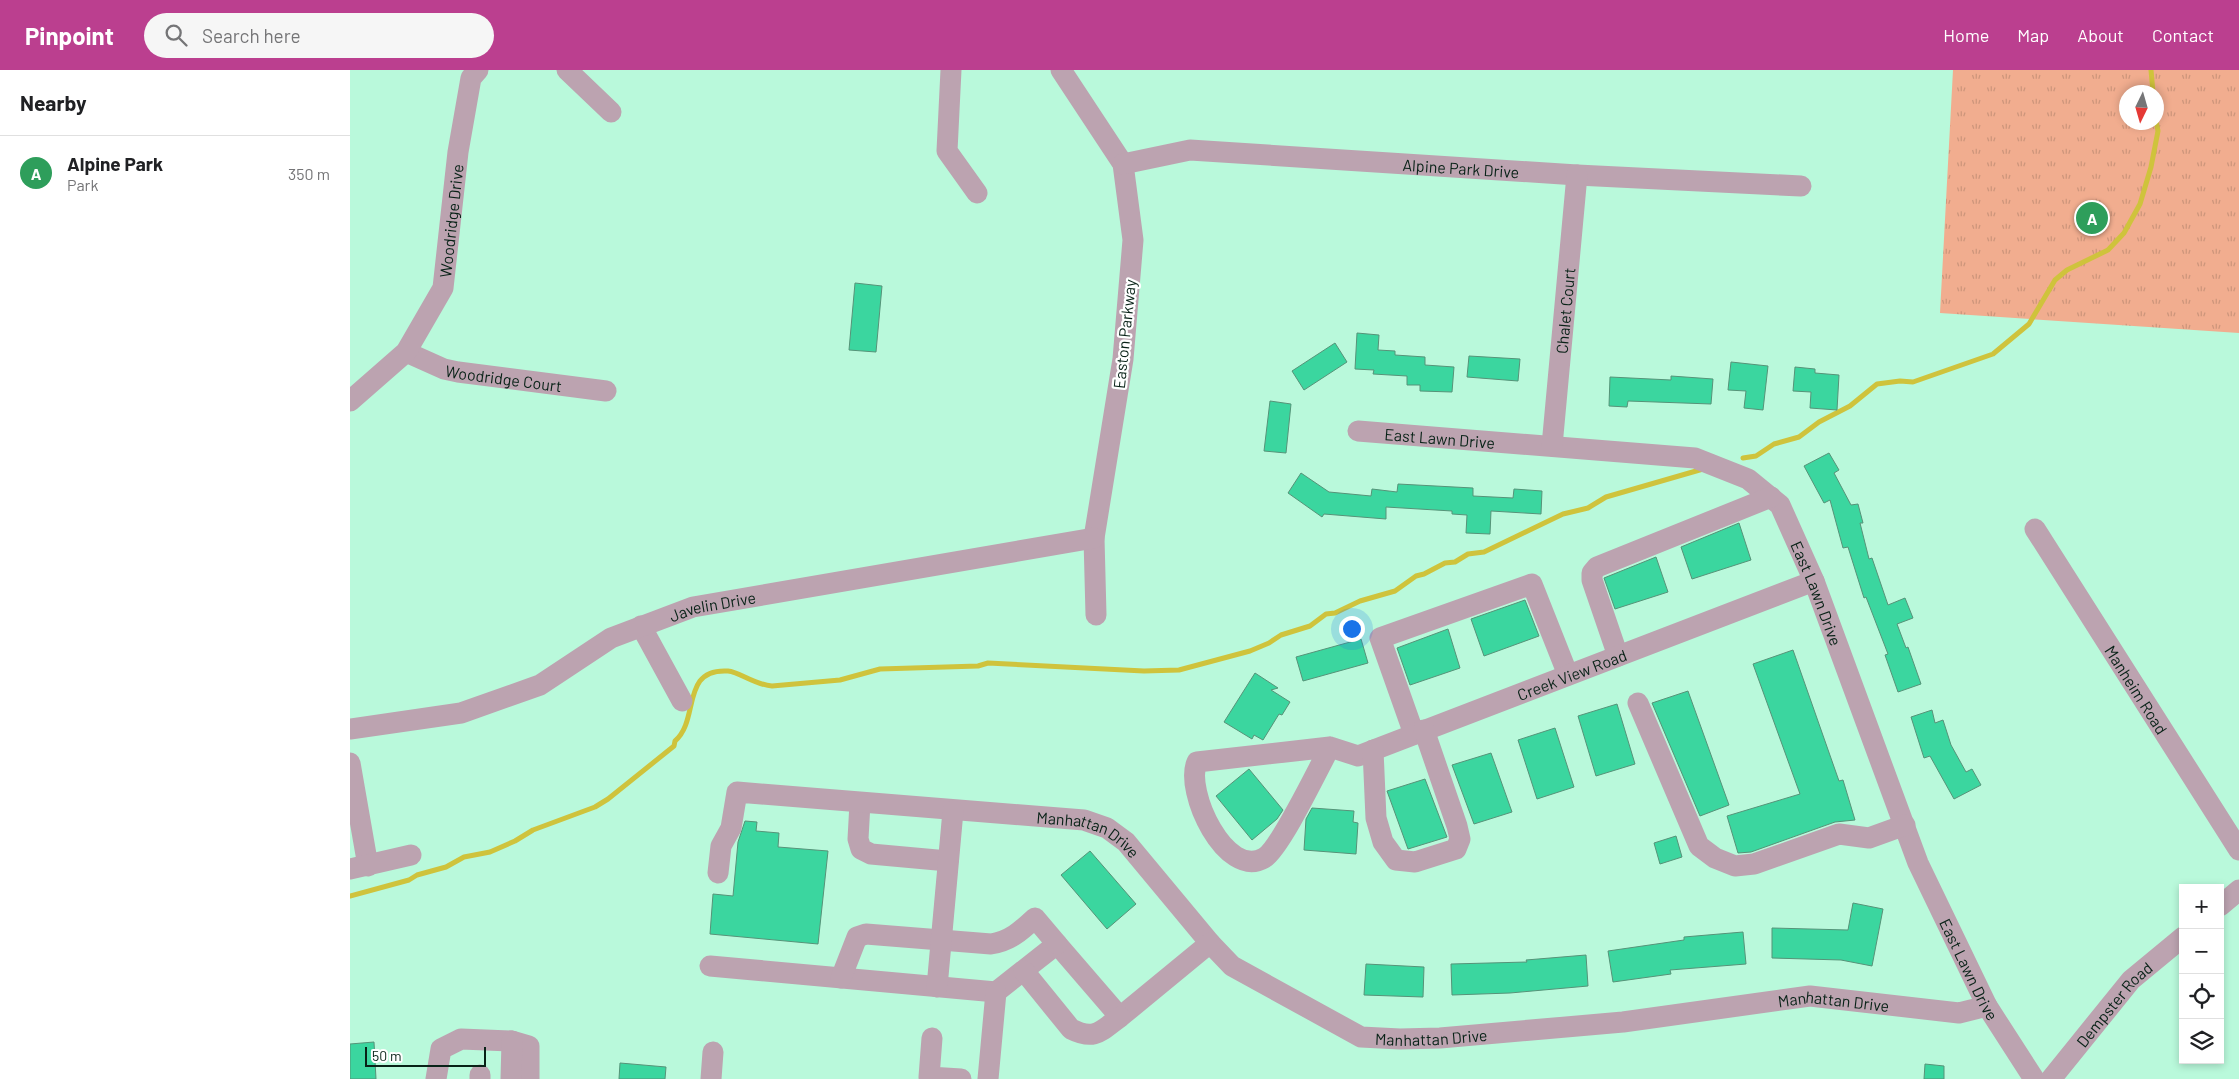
<!DOCTYPE html>
<html lang="en">
<head>
<meta charset="utf-8">
<style>
	body { margin:0; font-family:Barlow,sans-serif; background:#f6f6f6; color:#202124 }
	.controls { position:absolute; right:15px; bottom:15px; display:grid; overflow:hidden; border-radius:0px; box-shadow:0 2px 8px #0003 }
	.controls button { width:45px; height:45px; display:grid; place-items:center; padding:0; border:0; border-bottom:1px solid #e0e0e0; background:#fff; color:#202124; font:25px sans-serif }
	.compass { position:absolute; left:1769px; top:15px; width:45px; height:45px; border-radius:50%; background:#fff; box-shadow:0 2px 8px #0003; rotate:185deg }
	.scale { position:absolute; left:15px; bottom:12px; width:121px; box-sizing:border-box; padding-left:5px; border:2px solid #082217; border-top:0; font-size:14px; line-height:18px; white-space:nowrap; color:#082217; -webkit-text-stroke:4px #fff; paint-order:stroke }
	.you { position:absolute; left:1001px; top:558px; width:18px; height:18px; margin:-12px; border:4px solid #fff; border-radius:50%; background:#1a73e8; box-shadow:0 0 0 8px #1a73e833 }
	.badge { display:grid; place-items:center; width:32px; height:32px; border-radius:50%; background:#bb3f8f; color:#fff; font-size:16px; font-weight:700 }
	.pin { position:absolute; translate:-50% -50%; border:2px solid #fff; box-shadow:0 1px 5px #0006 }
	.list { margin:0; padding:0; list-style:none }
	h2 { display:flex; justify-content:space-between; align-items:center; height:65px; margin:0; padding:0 20px; font-size:21px }
	h2 small { font-size:16px; font-weight:400; color:#757577 }
	.list li { display:grid; grid-template-columns:32px 1fr auto; gap:15px; align-items:center; box-sizing:border-box; height:75px; padding:0 20px; border-top:1px solid #e0e0e0 }
	.list b { display:block; font-size:19px; white-space:nowrap }
	.list p { margin:0; font-size:16px; white-space:nowrap; color:#757577 }
	.list em { font-size:16px; font-style:normal; color:#757577 }
	.icon { flex:none; width:28px; height:28px; fill:none; stroke:currentColor; stroke-width:2; stroke-linecap:round; stroke-linejoin:round }
	.map { position:relative; flex:none; width:1889px; height:1009px; overflow:hidden }
	header { display:flex; align-items:center; gap:30px; box-sizing:border-box; height:70px; padding:0 25px; background:#bb3f8f; color:#fff }
	header strong { font-size:24px }
	nav { display:flex; gap:28px; margin-inline-start:auto; font-size:18px }
	.search { width:350px; height:45px; background:#f6f6f6; display:flex; align-items:center; gap:12px; box-sizing:border-box; padding:0 18px; border-radius:28px; color:#757577; font-size:19px }
	main { display:flex }
	aside { flex:1; background:#fff }
	.map>svg:first-child { display:block }
</style>
</head>
<body>
<header>
<strong>Pinpoint</strong>
<div class="search"><svg class="icon" aria-label="search" viewBox="0 0 24 24"><circle cx="10" cy="10" r="6"/><path d="M15 15l6 6"/></svg>Search here</div>
<nav><a>Home</a><a>Map</a><a>About</a><a>Contact</a></nav>
</header>
<main>
<aside>
<h2>Nearby<small></small></h2>
<ul class="list">
<li><span class="badge" style="background:#2e9e5b">A</span><div><b>Alpine Park</b><p>Park</p></div><em>350 m</em></li>
</ul>
</aside>
<div class="map">
<svg width="1889" height="1009" viewBox="0 0 1889 1009">
	<defs>
		<pattern id="grass-tufts" width="24" height="20" patternUnits="userSpaceOnUse" patternTransform="scale(1.25)"><rect width="24" height="20" fill="#f1ad8f"/><path d="M3 7l-1-3M5 7V3M7 7l1-3M15 17l-1-3M17 17v-4M19 17l1-3" fill="none" stroke="#cd957b"/></pattern>
	</defs>
	<rect width="100%" height="100%" fill="#b9f9db"/>
	<path fill="url(#grass-tufts)" fill-rule="evenodd" d="M1603,0H1889V263L1590,243ZM1776,22H1806V52H1776Z"/>
	<g fill="none" stroke-linecap="round" stroke-linejoin="round">
		<path stroke="#cfc33c" stroke-width="5" d="M1801,0L1803,22
			M1393,388L1406,386L1424,374L1449,367L1469,352L1500,336L1527,314L1550,311L1563,312L1643,284L1679,254L1705,210L1717,200L1758,180L1774,163L1790,134L1801,97L1808,61L1806,51
			M0,826L59,810L67,805L96,797L114,787L140,782L165,771L183,760L245,737L258,729L324,676L325,671C350,650 330,598 378,601C390,602 405,615 422,616L490,610L530,599L628,596L638,593L794,601L829,600L900,581L919,573L931,565L960,556L976,544L985,543L1010,531L1045,521L1066,506L1074,504L1095,493L1105,492L1118,484L1134,482L1213,444L1238,438L1256,427L1353,399"/>
	</g>
	<path fill="#3bd69f" stroke="#569378" d="M505,213L532,216L526,282L499,280Z
		M1007,263L1029,265L1028,280L1045,281V285L1075,287V295L1104,297L1102,322L1070,321V315H1057V306L1023,304L1024,300L1005,299Z
		M985,273L997,292L954,320L942,301Z
		M1119,286L1170,289L1168,311L1117,307Z
		M1381,292L1418,296L1413,340L1394,338L1396,321L1378,320Z
		M1445,297L1465,299V303L1489,305L1487,340L1460,338L1461,322L1443,321Z
		M1321,306L1363,309L1361,334L1278,331L1277,337L1259,336L1260,307L1321,310Z
		M920,331L941,334L936,383L914,381Z
		M1479,383L1489,400L1484,403L1501,435L1508,434L1513,453H1510L1519,489L1522,488L1538,535L1555,528L1563,548L1547,554L1556,578L1558,577L1571,614L1548,622L1535,585L1538,584L1516,527L1514,528L1498,477L1493,478L1480,430L1474,433L1454,396Z
		M951,403L979,422L1021,426L1022,419L1047,422L1048,414L1123,418V426L1163,428L1164,419L1192,421L1191,444L1141,441L1140,464L1116,463L1117,445L1102,444V441L1036,437V449L974,444L972,447L938,423Z
		M1389,453L1401,490L1342,509L1331,477Z
		M1306,487L1318,522L1265,539L1254,508Z
		M1175,530L1189,566L1134,586L1121,549Z
		M1098,559L1110,598L1060,615L1047,578Z
		M1011,569L1018,593L953,611L946,587Z
		M1443,580L1489,711L1493,710L1505,750L1485,752L1401,782L1388,783L1377,746L1450,724L1403,594Z
		M905,603L928,618L921,620L940,632L932,645L929,644L913,670L904,665L902,669L874,652Z
		M1338,621L1379,735L1350,746L1302,633Z
		M1267,634L1285,694L1246,706L1228,646Z
		M1582,640L1585,653L1593,650L1601,675L1616,702L1622,699L1631,715L1604,729L1580,686L1574,688L1561,647Z
		M1205,658L1224,717L1187,729L1168,670Z
		M1141,683L1162,742L1124,754L1102,695Z
		M899,699L933,740L927,749L902,770L866,726Z
		M1075,709L1097,767L1058,779L1037,721Z
		M962,738L1004,741L1003,752L1008,753L1006,784L954,780L956,749Z
		M395,751L407,752L406,761L429,763L428,777L478,781L468,874L360,864L363,824L383,826L388,772Z
		M1326,766L1332,787L1310,794L1304,773Z
		M740,781L786,834L757,859L711,805Z
		M1503,833L1533,839L1522,896L1491,890L1422,888V858L1498,860Z
		M1393,862L1396,894L1320,900L1321,904L1263,912L1258,881L1334,870V867Z
		M1236,885L1238,916L1160,923L1102,925L1101,894L1177,892L1176,890Z
		M1016,894L1074,897L1073,927L1014,925Z
		M24,972L26,1009H0V974Z
		M270,993L316,997L315,1009H269Z
		M1575,994L1594,996V1009H1574Z"/>
	<g fill="none" stroke-linecap="round" stroke-linejoin="round">
		<g stroke="#bca3b0" stroke-width="21">
			<path d="M217,0L261,42"/>
			<path d="M601,0L597,81L627,123"/>
			<path d="M711,0L773,94L783,170L773,289L744,468L746,545"/>
			<path id="s1" d="M773,94L840,80L1227,105L1451,116"/>
			<path id="s2" d="M56,282L94,299L108,302L256,321"/>
			<path id="s3" d="M0,331L56,282L93,218L108,82L121,8L128,0"/>
			<path id="s4" d="M1008,361L1345,388L1398,409L1430,435L1464,511L1568,793L1637,936L1684,1009"/>
			<path id="s5" d="M1202,376L1227,105"/>
			<path id="s6" d="M1685,459L1889,780"/>
			<path d="M291,556L332,631"/>
			<path d="M1268,586L1242,510V503L1247,497L1421,427"/>
			<path d="M1288,633L1349,776L1365,788L1385,796L1404,794L1489,764L1519,768L1555,755"/>
			<path id="s7" d="M0,659L111,643L190,615L261,568L343,537L744,468"/>
			<path d="M1064,664L1030,568L1182,514L1218,605"/>
			<path id="s8" d="M980,677C969,697 930,779 914,788C876,810 834,721 847,692L980,677L1008,686L1464,511"/>
			<path d="M1023,680L1026,748L1033,772L1046,790L1065,792L1106,779L1110,769L1107,756L1074,660"/>
			<path d="M0,693L18,796"/>
			<path d="M510,733L508,769L511,779L521,784L598,791"/>
			<path d="M0,799L61,785"/>
			<path id="s9" d="M368,803L371,776L381,758L387,722L734,750L757,758L776,772L860,873L882,896L1011,967L1050,969L1090,968L1273,952L1460,926L1609,943L1637,936"/>
			<path d="M1870,836L1889,820"/>
			<path d="M360,896L646,922L707,874L770,947L860,873"/>
			<path d="M674,901L721,959C745,971 751,961 770,947"/>
			<path d="M491,908L507,867L516,864L641,874C660,871 671,861 685,848L707,874"/>
			<path d="M587,917L603,741"/>
			<path d="M582,968L579,1007L611,1009"/>
			<path d="M86,1009L91,979L111,969L162,971L179,976V1009"/>
			<path d="M130,1009V1005"/>
			<path d="M161,1009L162,971"/>
			<path d="M361,1009L363,982"/>
			<path d="M638,1009L646,922"/>
			<path id="s10" d="M1701,1009L1781,910L1833,867"/>
		</g>
	</g>
	<g text-anchor="middle" dominant-baseline="central" stroke-width="4.5" stroke-linejoin="round" paint-order="stroke">
		<g font-size="16" fill="#082217" stroke="#fff">
			<text stroke="none"><textPath href="#s1" startOffset="340">Alpine Park Drive</textPath></text>
			<text stroke="none"><textPath href="#s3" startOffset="216">Woodridge Drive</textPath></text>
			<text stroke="none"><textPath href="#s5" startOffset="136">Chalet Court</textPath></text>
			<text transform="translate(774 264) rotate(-84)">Easton Parkway</text>
			<text stroke="none"><textPath href="#s2" startOffset="102">Woodridge Court</textPath></text>
			<text stroke="none"><textPath href="#s4" startOffset="82">East Lawn Drive</textPath></text>
			<text stroke="none"><textPath href="#s4" startOffset="532">East Lawn Drive</textPath></text>
			<text stroke="none"><textPath href="#s7" startOffset="388">Javelin Drive</textPath></text>
			<text stroke="none"><textPath href="#s8" startOffset="659">Creek View Road</textPath></text>
			<text stroke="none"><textPath href="#s6" startOffset="190">Manheim Road</textPath></text>
			<text stroke="none"><textPath href="#s9" startOffset="441">Manhattan Drive</textPath></text>
			<text stroke="none"><textPath href="#s4" startOffset="938">East Lawn Drive</textPath></text>
			<text stroke="none"><textPath href="#s9" startOffset="1266">Manhattan Drive</textPath></text>
			<text stroke="none"><textPath href="#s10" startOffset="98">Dempster Road</textPath></text>
			<text stroke="none"><textPath href="#s9" startOffset="861">Manhattan Drive</textPath></text>
		</g>
	</g>
</svg>
<div class="controls">
<button>+</button>
<button>−</button>
<button><svg class="icon" aria-label="locate" viewBox="0 0 24 24"><circle cx="12" cy="12" r="6"/><path d="M12 2v4M12 18v4M2 12h4M18 12h4"/></svg></button>
<button><svg class="icon" aria-label="layers" viewBox="0 0 24 24"><path d="M12 4l9 5-9 5-9-5zM3 14l9 5 9-5"/></svg></button>
</div>
<svg class="compass" viewBox="-18 -18 36 36"><path d="M0-13l5 13h-10z" fill="#e53935"/><path d="M0 13l5-13h-10z" fill="#757577"/></svg>
<div class="scale">50 m</div>
<div class="you"></div>
<div class="pin badge" style="left:1742px;top:148px;background:#2e9e5b">A</div>
</div>
</main>
</body>
</html>
